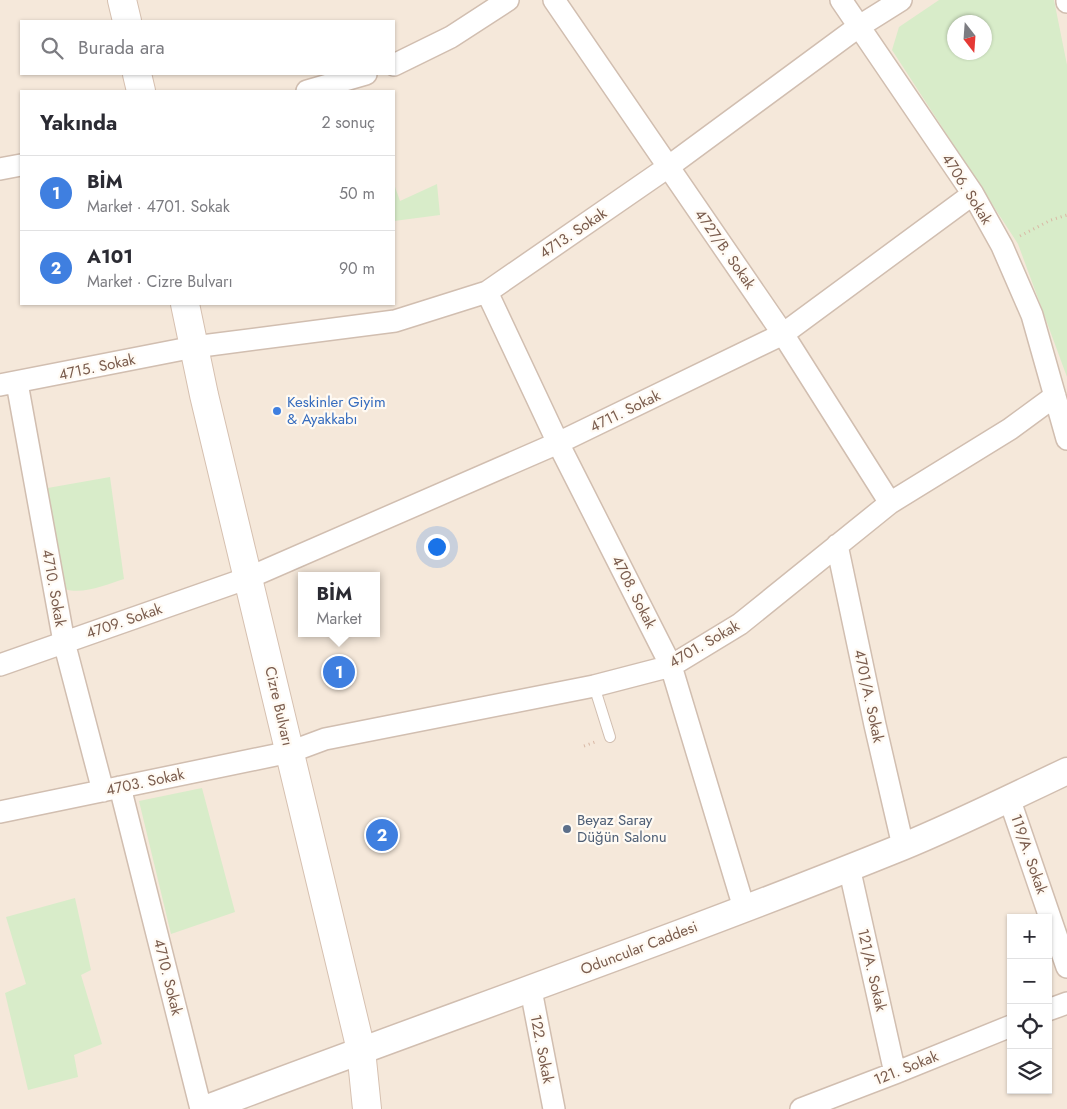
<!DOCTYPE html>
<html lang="tr">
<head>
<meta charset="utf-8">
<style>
	body { margin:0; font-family:Jost,sans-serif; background:#f2f2f3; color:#2b2b33 }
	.controls { position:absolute; right:15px; bottom:15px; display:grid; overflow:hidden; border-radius:0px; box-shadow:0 1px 4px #0004 }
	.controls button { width:45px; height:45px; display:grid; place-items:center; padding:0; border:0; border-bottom:1px solid #e1e1e2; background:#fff; color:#2b2b33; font:25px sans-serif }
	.compass { position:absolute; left:947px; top:15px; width:45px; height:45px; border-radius:50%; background:#fff; box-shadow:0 1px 4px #0004; rotate:163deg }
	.you { position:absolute; left:436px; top:546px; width:18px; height:18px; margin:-12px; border:4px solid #fff; border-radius:50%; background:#1a73e8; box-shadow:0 0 0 8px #1a73e833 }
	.badge { display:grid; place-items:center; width:32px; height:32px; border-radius:50%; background:#0b8043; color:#fff; font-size:16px; font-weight:700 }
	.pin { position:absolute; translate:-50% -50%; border:2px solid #fff; box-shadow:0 1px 5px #0006 }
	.popup { position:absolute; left:298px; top:572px; width:82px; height:65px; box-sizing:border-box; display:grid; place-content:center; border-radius:0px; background:#fff; filter:drop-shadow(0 1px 4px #0005); font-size:16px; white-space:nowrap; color:#7c7c81 }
	.popup b { font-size:19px; color:#2b2b33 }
	.popup::after { content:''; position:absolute; left:50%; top:100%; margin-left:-10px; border:10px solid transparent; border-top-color:#fff }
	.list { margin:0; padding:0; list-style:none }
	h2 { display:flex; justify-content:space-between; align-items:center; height:65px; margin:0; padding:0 20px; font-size:21px }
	h2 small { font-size:16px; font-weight:400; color:#7c7c81 }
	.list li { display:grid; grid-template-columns:32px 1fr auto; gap:15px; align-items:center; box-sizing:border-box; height:75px; padding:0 20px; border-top:1px solid #e1e1e2 }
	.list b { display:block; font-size:19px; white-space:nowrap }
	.list p { margin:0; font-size:16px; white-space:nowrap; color:#7c7c81 }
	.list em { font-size:16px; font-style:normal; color:#7c7c81 }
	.icon { flex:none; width:28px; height:28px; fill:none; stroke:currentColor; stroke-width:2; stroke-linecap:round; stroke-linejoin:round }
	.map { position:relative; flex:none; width:1067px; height:1109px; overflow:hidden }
	.search { position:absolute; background:#fff; box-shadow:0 1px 4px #0004; left:20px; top:20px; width:375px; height:55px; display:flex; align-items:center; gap:12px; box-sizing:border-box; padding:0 18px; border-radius:0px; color:#7c7c81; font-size:19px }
	.panel { position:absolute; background:#fff; box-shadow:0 1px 4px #0004; left:20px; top:90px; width:375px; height:215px; border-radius:0px }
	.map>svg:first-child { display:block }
</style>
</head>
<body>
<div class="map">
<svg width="1067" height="1109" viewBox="0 0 1067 1109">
	<rect width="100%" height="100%" fill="#fdf6ec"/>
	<path fill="#f5e8da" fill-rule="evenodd" d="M0,0H1067V1109H0ZM21,21H394V74H21ZM954,22H984V52H954ZM21,91H394V304H21ZM302,576H376V633H302ZM1011,918H1048V1090H1011Z"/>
	<path fill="#d8ecc9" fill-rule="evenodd" d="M939,0H1054L1067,65V377L1018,244L892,50L899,27ZM954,22H984V52H954Z
		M394,184L400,201L437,184L440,215L394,221Z
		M110,477L124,579C105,585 81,596 62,588L42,489Z
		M202,788L235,912L171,934L139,801Z
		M75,898L91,970L81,975L102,1044L74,1055L78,1077L28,1090L5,993L26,984L6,917Z"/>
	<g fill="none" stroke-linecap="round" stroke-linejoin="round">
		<defs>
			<path id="service" d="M594,686L610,737"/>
			<path id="minor" d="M554,0L783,334L890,503
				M841,0L973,194L1002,246L1032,315L1067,439
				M1067,0V2
				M394,65L451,37L508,0
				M307,91L366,74
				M0,169L21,165
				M487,292L558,443L671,666L744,908
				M17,383L64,642L103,791
				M0,385L194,347L395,321L487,292L668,167L858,27L901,0
				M837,545L875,725L903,846
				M0,665L248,578L558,443L783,334L973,194
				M120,787L201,1109
				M1009,798L1067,967
				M0,812L290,752L325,739L594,686L671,666L740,624L890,503L1010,429L1055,396
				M849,867L895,1073
				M531,990L554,1109
				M1048,1010L1067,1003
				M801,1109L895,1073L1011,1026"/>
			<path id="tertiary" d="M205,1109C437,1021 672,940 902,847C958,824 1012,797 1067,771"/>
			<path id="secondary" d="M122,0L127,21
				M137,74L141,91
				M185,304L204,395L361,1050L367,1109"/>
		</defs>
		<use href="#service" stroke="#d1beb0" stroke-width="12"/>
		<use href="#minor" stroke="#d1beb0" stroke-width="24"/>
		<use href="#tertiary" stroke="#d1beb0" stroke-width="29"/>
		<use href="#secondary" stroke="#d6c0b0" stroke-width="30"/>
		<path stroke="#d9b8a5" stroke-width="3" stroke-dasharray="1 4" stroke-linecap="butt" d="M1020,236L1051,220L1067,215
			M584,746L595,742"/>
		<use href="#service" stroke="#fff" stroke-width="10"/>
		<use href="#minor" stroke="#fff" stroke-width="21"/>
		<use href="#tertiary" stroke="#fff" stroke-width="26"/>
		<use href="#secondary" stroke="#fff" stroke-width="28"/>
	</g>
	<circle fill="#3f7fe0" stroke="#fffaf3" stroke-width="2" cx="277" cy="411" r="5"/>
	<circle fill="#5c6f8a" stroke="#fffaf3" stroke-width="2" cx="567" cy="829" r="5"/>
	<g text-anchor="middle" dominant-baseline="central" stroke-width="4.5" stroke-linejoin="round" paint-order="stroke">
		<g font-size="15" fill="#7a5c4d" stroke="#fffaf3">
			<text transform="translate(967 189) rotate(58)">4706. Sokak</text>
			<text transform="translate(573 233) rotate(-34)">4713. Sokak</text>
			<text transform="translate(725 249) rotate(55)">4727/B. Sokak</text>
			<text transform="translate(97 367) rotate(-12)">4715. Sokak</text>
			<text transform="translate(625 411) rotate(-26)">4711. Sokak</text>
			<text transform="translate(54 588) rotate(80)">4710. Sokak</text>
			<text transform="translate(634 592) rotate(63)">4708. Sokak</text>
			<text transform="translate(124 621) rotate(-19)">4709. Sokak</text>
			<text transform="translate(704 644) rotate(-30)">4701. Sokak</text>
			<text transform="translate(869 696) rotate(78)">4701/A. Sokak</text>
			<text transform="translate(279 706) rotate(77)">Cizre Bulvarı</text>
			<text transform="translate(145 782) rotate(-12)">4703. Sokak</text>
			<text transform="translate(1029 854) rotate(71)">119/A. Sokak</text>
			<text transform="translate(639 948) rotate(-21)">Oduncular Caddesi</text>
			<text transform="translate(872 970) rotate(77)">121/A. Sokak</text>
			<text transform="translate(168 977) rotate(76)">4710. Sokak</text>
			<text transform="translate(542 1049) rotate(79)">122. Sokak</text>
			<text transform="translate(906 1068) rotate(-22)">121. Sokak</text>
		</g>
		<g font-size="15" fill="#366cbe" stroke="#fffaf3" text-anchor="start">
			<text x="287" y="402">Keskinler Giyim<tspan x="287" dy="17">&amp; Ayakkabı</tspan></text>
		</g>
		<g font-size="15" fill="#4e5e75" stroke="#fffaf3" text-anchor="start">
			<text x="577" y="820">Beyaz Saray<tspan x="577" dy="17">Düğün Salonu</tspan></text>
		</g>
	</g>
</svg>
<div class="controls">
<button>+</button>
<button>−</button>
<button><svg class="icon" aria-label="locate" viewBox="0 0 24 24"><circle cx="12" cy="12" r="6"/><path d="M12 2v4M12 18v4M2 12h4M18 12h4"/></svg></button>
<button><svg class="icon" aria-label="layers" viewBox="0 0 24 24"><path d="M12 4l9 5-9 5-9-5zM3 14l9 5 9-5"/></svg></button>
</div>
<svg class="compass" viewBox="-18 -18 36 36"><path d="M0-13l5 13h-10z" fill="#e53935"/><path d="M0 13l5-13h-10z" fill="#7c7c81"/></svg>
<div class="you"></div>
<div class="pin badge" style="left:339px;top:672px;background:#3f7fe0">1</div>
<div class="popup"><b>BİM</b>Market</div>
<div class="pin badge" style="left:382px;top:835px;background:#3f7fe0">2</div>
<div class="search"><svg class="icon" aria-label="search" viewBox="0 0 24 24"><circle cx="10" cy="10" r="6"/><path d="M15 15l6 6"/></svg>Burada ara</div>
<section class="panel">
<h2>Yakında<small>2 sonuç</small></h2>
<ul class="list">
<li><span class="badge" style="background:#3f7fe0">1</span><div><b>BİM</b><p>Market · 4701. Sokak</p></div><em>50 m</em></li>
<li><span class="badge" style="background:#3f7fe0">2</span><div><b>A101</b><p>Market · Cizre Bulvarı</p></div><em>90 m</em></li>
</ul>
</section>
</div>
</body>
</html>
